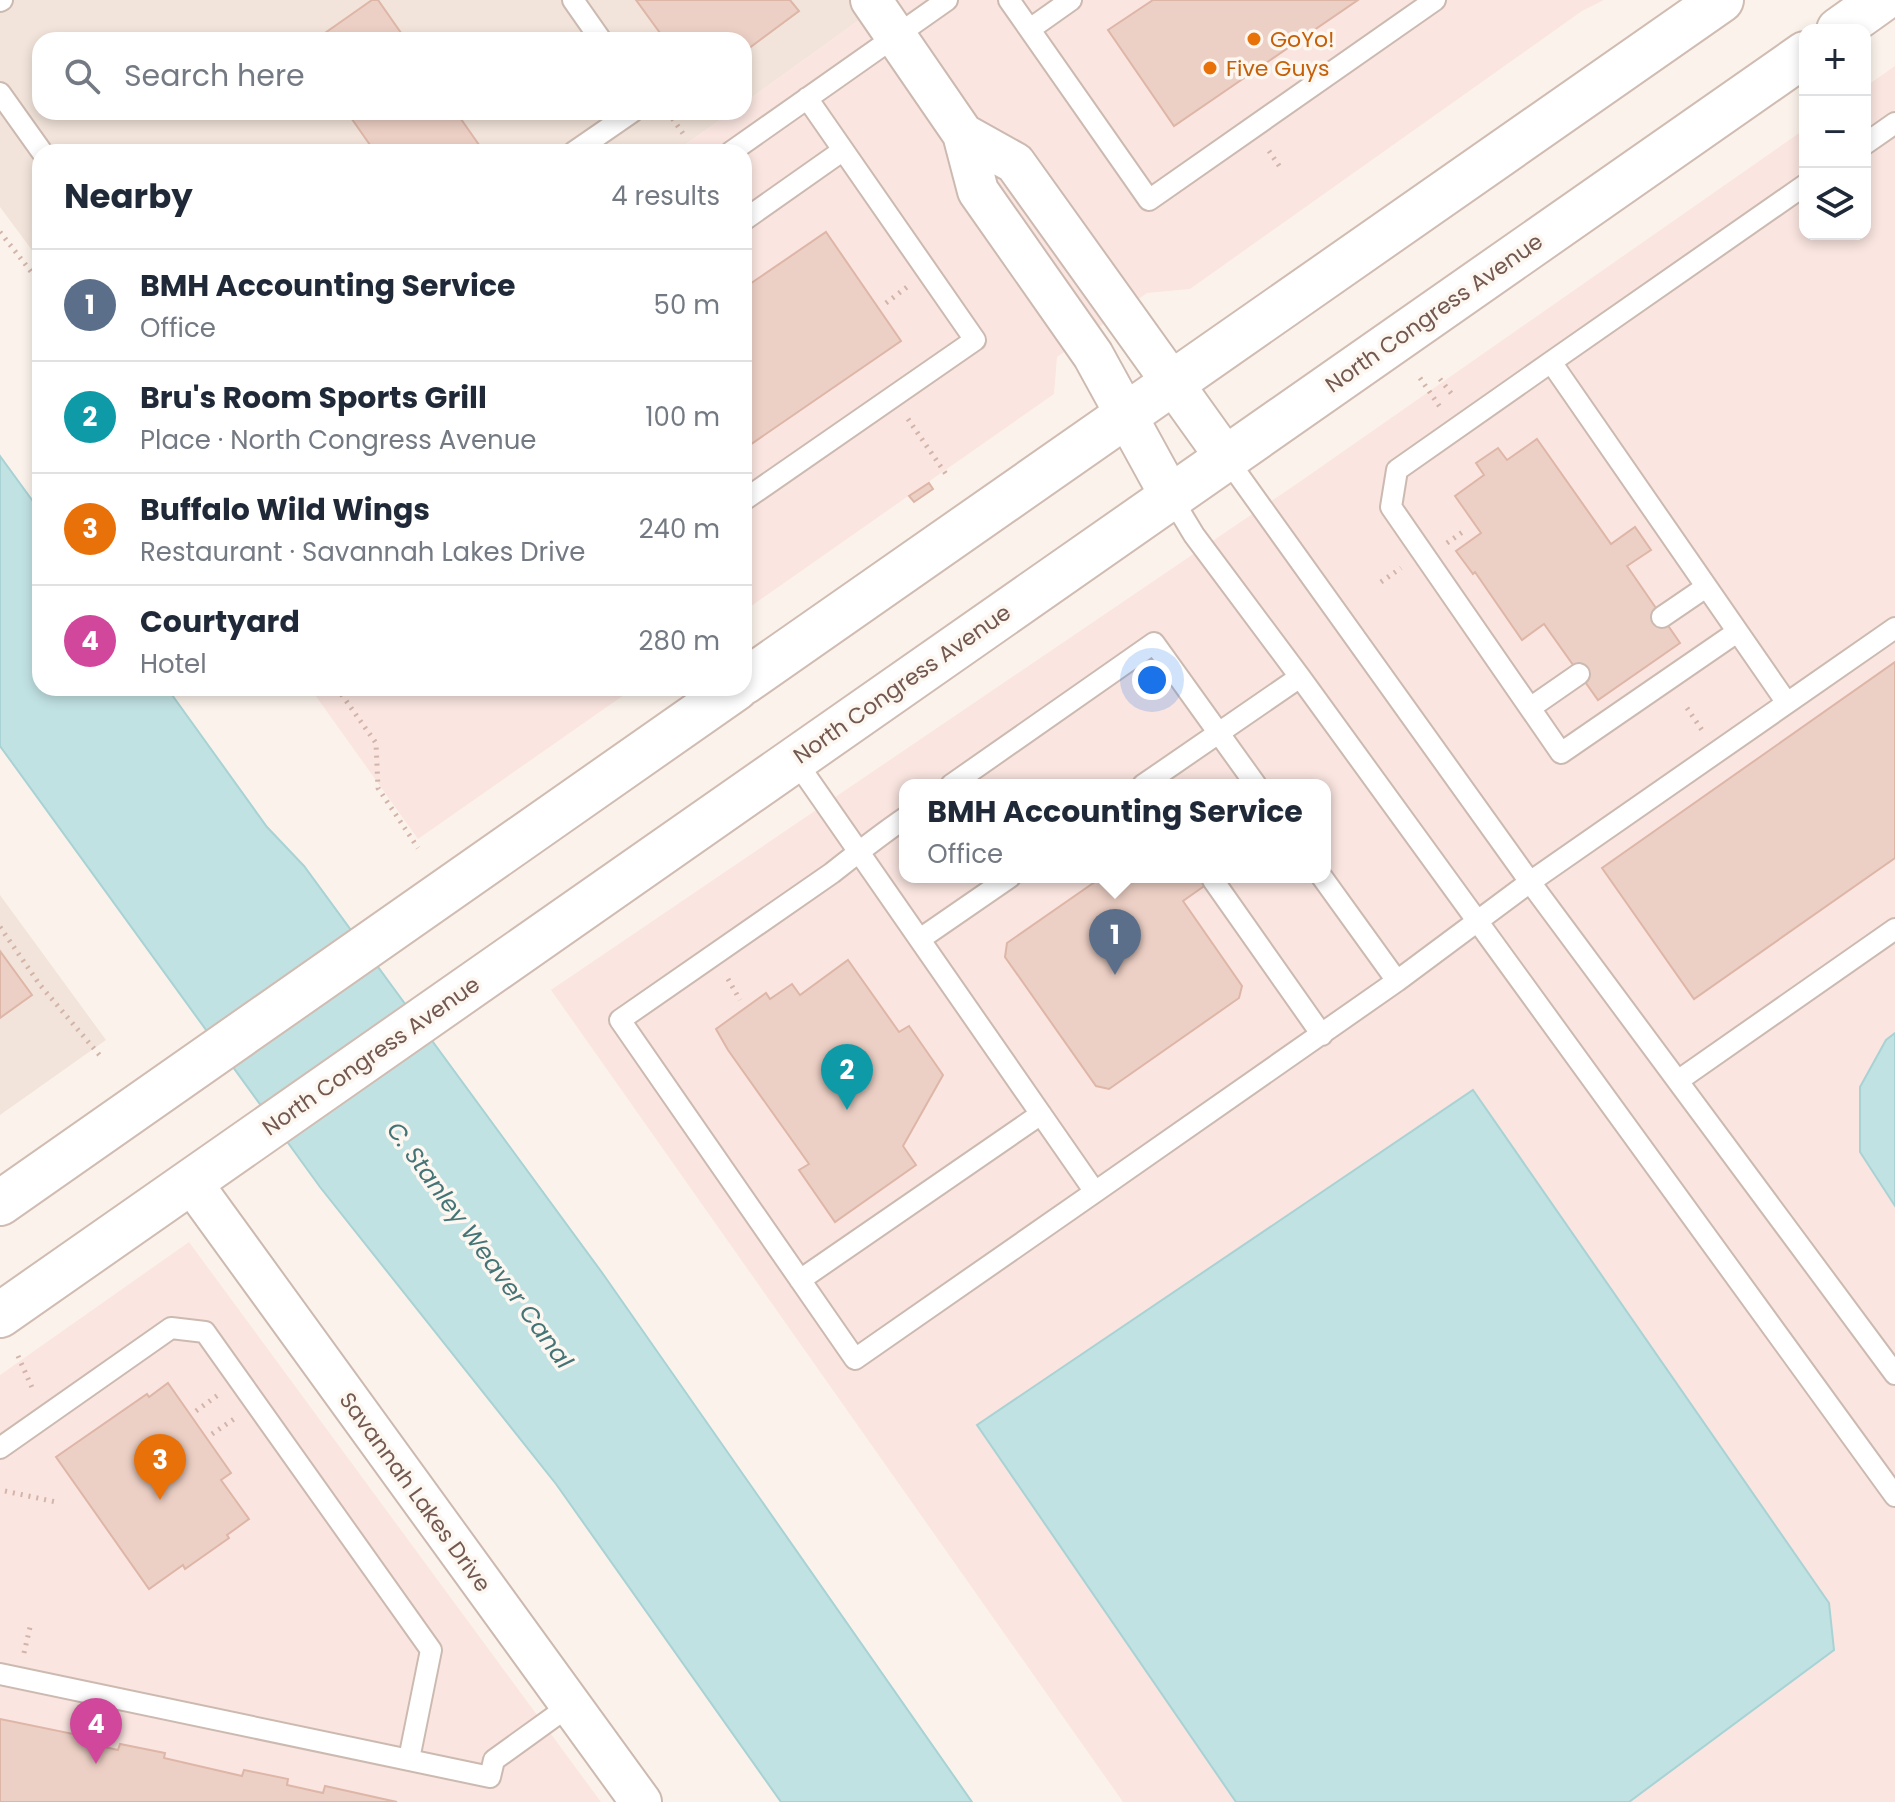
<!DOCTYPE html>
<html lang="en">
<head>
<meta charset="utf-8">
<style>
	body { margin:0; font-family:Poppins,sans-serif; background:#f6f6f7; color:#1f2937 }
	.controls { position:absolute; right:24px; top:24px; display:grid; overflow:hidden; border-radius:16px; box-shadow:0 4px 12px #0003 }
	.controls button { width:72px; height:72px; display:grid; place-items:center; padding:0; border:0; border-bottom:2px solid #e0e1e3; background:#fff; color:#1f2937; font:40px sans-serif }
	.you { position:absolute; left:1152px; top:680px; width:28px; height:28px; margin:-20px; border:6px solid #fff; border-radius:50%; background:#1a73e8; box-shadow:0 0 0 12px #1a73e833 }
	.badge { display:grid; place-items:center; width:52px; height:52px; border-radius:50%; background:#d76a5d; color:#fff; font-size:26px; font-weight:700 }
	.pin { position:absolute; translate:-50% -66px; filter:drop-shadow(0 2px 4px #0008) }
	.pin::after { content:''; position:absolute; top:42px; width:28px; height:24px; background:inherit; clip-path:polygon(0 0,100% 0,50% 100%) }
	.popup { position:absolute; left:899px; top:779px; width:432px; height:104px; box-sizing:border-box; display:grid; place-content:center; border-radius:16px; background:#fff; filter:drop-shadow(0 2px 6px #0005); font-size:26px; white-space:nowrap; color:#747a83 }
	.popup b { font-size:30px; color:#1f2937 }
	.popup::after { content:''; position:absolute; left:50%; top:100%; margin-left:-16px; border:16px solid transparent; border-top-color:#fff }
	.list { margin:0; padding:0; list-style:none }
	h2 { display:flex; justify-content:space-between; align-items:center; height:104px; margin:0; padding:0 32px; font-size:34px }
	h2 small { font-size:26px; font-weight:400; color:#747a83 }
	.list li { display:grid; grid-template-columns:52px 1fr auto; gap:24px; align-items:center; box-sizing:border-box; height:112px; padding:0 32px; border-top:2px solid #e0e1e3 }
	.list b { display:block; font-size:30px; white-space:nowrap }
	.list p { margin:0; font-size:26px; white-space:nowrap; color:#747a83 }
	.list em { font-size:26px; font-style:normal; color:#747a83 }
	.icon { flex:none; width:44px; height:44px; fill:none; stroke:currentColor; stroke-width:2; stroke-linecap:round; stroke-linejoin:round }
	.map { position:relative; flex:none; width:1895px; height:1802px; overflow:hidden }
	.search { position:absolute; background:#fff; box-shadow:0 4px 12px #0003; left:32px; top:32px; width:720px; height:88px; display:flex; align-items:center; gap:20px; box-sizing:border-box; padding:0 28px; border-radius:24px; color:#747a83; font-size:30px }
	.panel { position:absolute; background:#fff; box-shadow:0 4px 12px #0003; left:32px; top:144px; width:720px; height:552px; border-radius:24px }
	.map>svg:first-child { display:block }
</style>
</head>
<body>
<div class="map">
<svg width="1895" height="1802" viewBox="0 0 1895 1802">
	<rect width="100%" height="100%" fill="#fbf3eb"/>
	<path fill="#f2e4da" d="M0,0H887L744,103V40H40V112H731L675,152H40V261L0,207Z
		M0,895L106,1040L0,1115Z"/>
	<path fill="#fae5e0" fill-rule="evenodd" d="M887,0H1604L1582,11L1190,289L1147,293L1057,357L1054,394L744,611V152H675L731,112H744V103Z
		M1895,66V1802H1123L551,990L1298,483L1805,129V234H1865V87ZM905,785H1325V877H905Z
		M310,688H634L418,839Z
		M189,1242L601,1802H0V1375Z"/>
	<path fill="#c1e2e3" stroke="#a8d2d4" stroke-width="2" d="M0,456L40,511V688H167L267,827L304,866L603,1274L972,1802H781L556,1484L320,1187L0,746Z
		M1895,1033V1206L1860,1152V1087L1886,1040Z
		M1473,1090L1829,1603L1834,1650L1629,1802H1236L977,1425Z"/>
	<path fill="#edd0c5" stroke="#deb6a7" stroke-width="2" d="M372,0H378L406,40H315Z
		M636,0H790L799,11L744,52V40H653L660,33Z
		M1153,0H1358L1174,126L1108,30Z
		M347,112H456L484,152H375Z
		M826,232L901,341L744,449V288Z
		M1537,439L1611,544L1635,527L1651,550L1627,566L1680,643L1598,700L1544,624L1522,640L1475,572L1473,574L1456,551L1481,533L1455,496L1484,475L1476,463L1498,448L1507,460Z
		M929,483L933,489L914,502L909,496Z
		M1895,662V858L1694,999L1602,868Z
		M1102,877H1217L1183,901L1242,986L1239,998L1109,1089L1096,1086L1005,957L1007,943Z
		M0,951L32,995L0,1018Z
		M848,960L899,1032L909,1026L943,1075L903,1146L916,1165L835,1222L799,1170L809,1164L728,1050L716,1029L766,993L770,999L792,984L800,995Z
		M168,1383L231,1473L221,1480L249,1519L227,1535L229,1538L185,1569L183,1565L149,1589L56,1457L147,1394L149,1397Z
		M0,1719L83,1736L82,1742L118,1750L120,1744L165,1753L164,1758L242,1776L244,1770L288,1779L287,1785L323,1793L325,1786L397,1802H0Z"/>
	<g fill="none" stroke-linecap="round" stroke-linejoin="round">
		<defs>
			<path id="service" d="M573,0L601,40
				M1009,0L1149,200L1435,0
				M0,1L2,0
				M1030,29L1071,0
				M0,93L42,152
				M1865,144L1895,123
				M574,152L632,112
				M731,152L947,0
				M744,220L842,151
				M1551,362L1805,185
				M1227,459L1530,882L1895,1374
				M1171,497L1194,535L1300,677L1895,1496
				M744,500L975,340L807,98
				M1662,617L1706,587
				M1737,632L1561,753L1391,507L1397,470L1551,362L1787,703
				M1530,708L1579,674
				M795,760L1095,1192L855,1359L620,1020L832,873C856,854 880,835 905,818
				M951,785L1154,643L1256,785
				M1143,785L1300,677
				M1322,877L1397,981L1530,882L1895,628
				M1213,880L1322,1035
				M920,939L1010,877
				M1679,1080L1895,929
				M1095,1192L1397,981
				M800,1280L1041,1114
				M0,1448L171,1328L205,1332L431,1650L409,1759
				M0,1674L490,1777L494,1760L569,1706"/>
			<path id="minor" d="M871,0L963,134L978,191L1093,355L1171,497
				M963,134L1015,163L1227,459
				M191,1182L641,1802"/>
			<path id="secondary" d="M1839,30L1881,0
				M744,682L1721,0
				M0,1203L736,688
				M0,1315L1805,54"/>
		</defs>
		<use href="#service" stroke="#ccbab1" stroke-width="24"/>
		<use href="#minor" stroke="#ccbab1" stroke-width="44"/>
		<use href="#secondary" stroke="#d0bcb2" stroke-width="48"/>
		<path stroke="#d3b4a8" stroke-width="5" stroke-dasharray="2 6" stroke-linecap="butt" d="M668,112L684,135
			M1269,151L1282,170
			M0,232L40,283
			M886,303L907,287
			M1420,378L1440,407
			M1440,379L1454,397
			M908,419L948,477
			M1447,543L1464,531
			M1381,582L1401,568
			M337,688L376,743L378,788L418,848
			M1687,708L1702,730
			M0,927L40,985L102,1058
			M728,979L740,1000
			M18,1356L34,1392
			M196,1411L218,1395
			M212,1434L234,1419
			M5,1491L56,1502
			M24,1653L31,1623"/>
		<use href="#service" stroke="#fff" stroke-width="20"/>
		<use href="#minor" stroke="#fff" stroke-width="40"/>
		<use href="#secondary" stroke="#fff" stroke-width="44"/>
	</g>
	<g fill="#e8710a" stroke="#fdf7f1" stroke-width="3">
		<circle cx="1254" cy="39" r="8"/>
		<circle cx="1210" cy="68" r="8"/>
	</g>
	<g text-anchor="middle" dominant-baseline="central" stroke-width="7" stroke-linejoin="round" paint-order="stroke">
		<g font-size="22" fill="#c56008" stroke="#fdf7f1" text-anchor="start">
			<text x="1270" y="39">GoYo!</text>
			<text x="1226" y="68">Five Guys</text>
		</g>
		<g font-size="22" fill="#735950" stroke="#fdf7f1">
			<text transform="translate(1434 313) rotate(-35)">North Congress Avenue</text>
			<text transform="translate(902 684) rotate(-35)">North Congress Avenue</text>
			<text transform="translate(371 1056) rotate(-35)">North Congress Avenue</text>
			<text transform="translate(415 1492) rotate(54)">Savannah Lakes Drive</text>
		</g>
		<g font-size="24" font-style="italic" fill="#457476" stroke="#fdf7f1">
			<text transform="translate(480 1245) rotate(54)">C. Stanley Weaver Canal</text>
		</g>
	</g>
</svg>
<div class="controls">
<button>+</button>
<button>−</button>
<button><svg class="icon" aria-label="layers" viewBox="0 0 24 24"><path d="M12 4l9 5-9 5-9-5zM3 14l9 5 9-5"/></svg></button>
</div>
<div class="you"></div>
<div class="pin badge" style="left:1115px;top:975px;background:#5c6f8a">1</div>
<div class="popup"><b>BMH Accounting Service</b>Office</div>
<div class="pin badge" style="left:847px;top:1110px;background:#0f9aa8">2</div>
<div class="pin badge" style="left:160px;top:1500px;background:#e8710a">3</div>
<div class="pin badge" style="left:96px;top:1764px;background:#d1479c">4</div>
<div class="search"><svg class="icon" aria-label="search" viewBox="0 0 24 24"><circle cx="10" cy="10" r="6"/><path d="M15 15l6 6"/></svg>Search here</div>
<section class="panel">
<h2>Nearby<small>4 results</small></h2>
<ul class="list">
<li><span class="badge" style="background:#5c6f8a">1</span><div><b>BMH Accounting Service</b><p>Office</p></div><em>50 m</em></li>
<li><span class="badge" style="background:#0f9aa8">2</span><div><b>Bru's Room Sports Grill</b><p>Place · North Congress Avenue</p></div><em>100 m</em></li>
<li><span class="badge" style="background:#e8710a">3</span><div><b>Buffalo Wild Wings</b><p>Restaurant · Savannah Lakes Drive</p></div><em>240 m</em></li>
<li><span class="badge" style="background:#d1479c">4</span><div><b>Courtyard</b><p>Hotel</p></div><em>280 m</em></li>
</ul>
</section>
</div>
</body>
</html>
